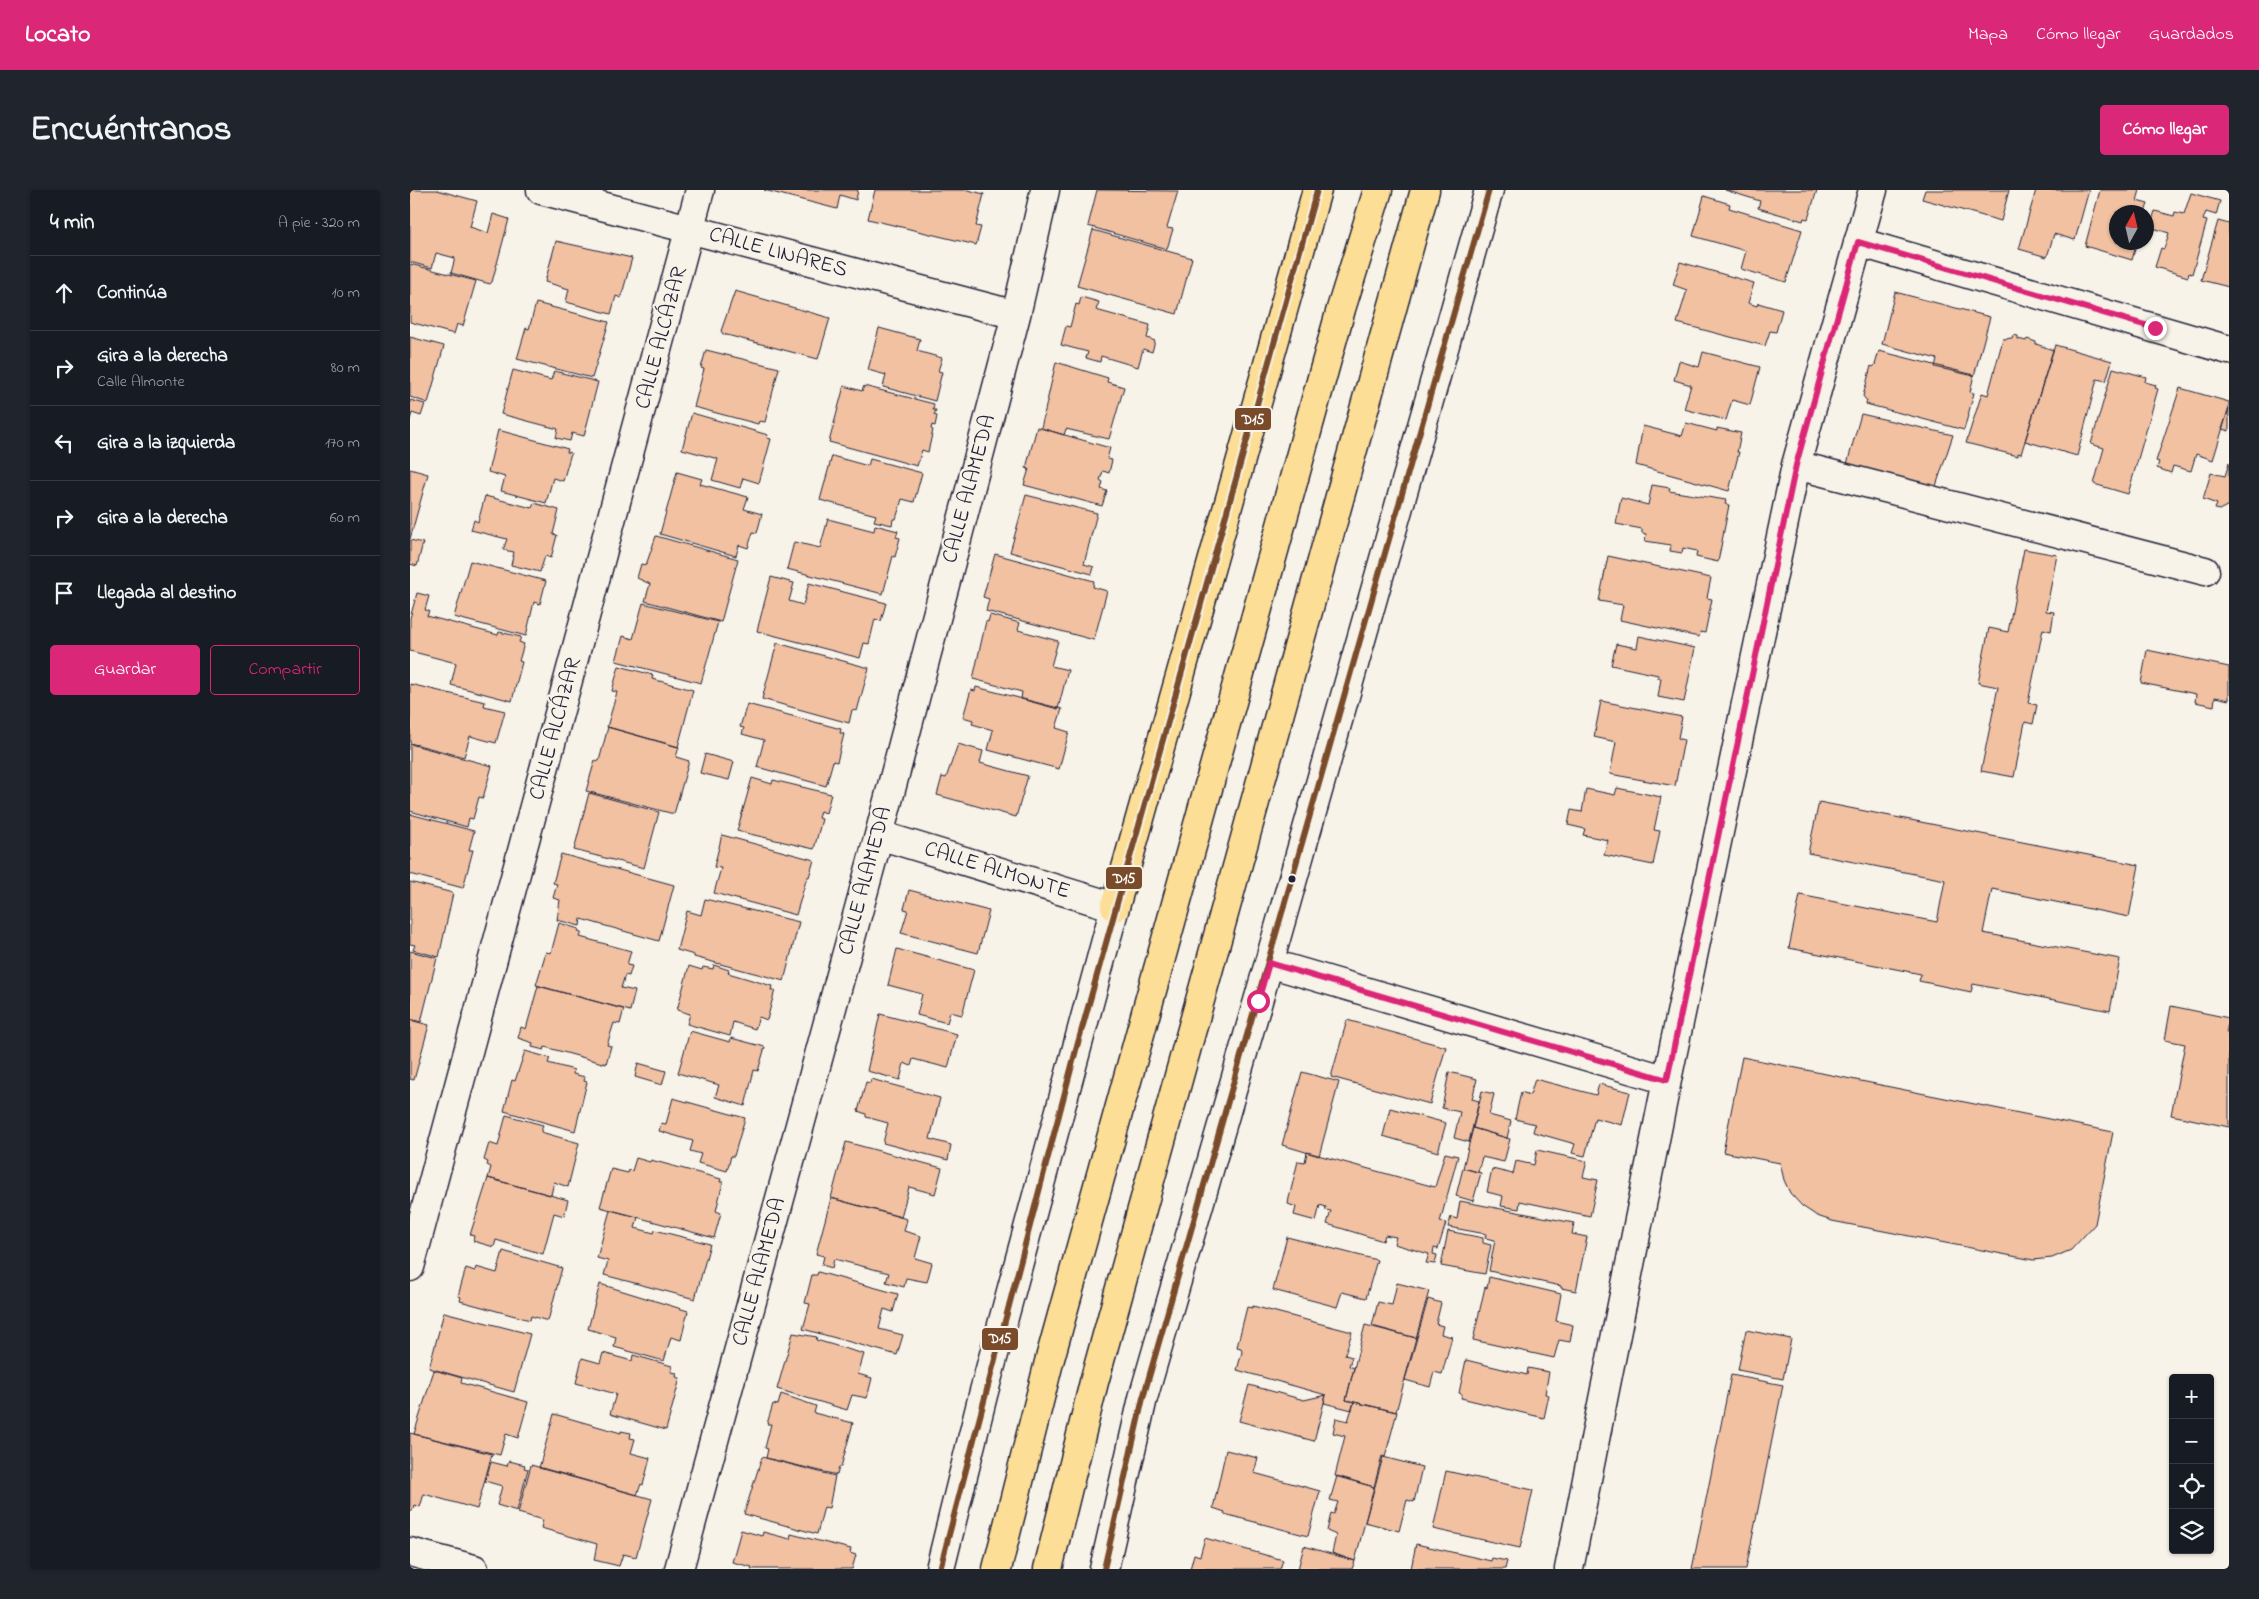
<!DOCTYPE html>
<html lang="es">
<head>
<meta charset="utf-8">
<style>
	body { margin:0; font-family:"Indie Flower",sans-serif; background:#20242c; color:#f1f3f6 }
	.controls { position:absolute; right:15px; bottom:15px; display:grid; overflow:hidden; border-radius:5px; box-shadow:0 1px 4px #0004 }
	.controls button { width:45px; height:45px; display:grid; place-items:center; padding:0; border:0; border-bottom:1px solid #363941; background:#171b24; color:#f1f3f6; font:25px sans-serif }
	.compass { position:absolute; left:1699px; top:15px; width:45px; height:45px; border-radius:50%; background:#171b24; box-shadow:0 1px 4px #0004; rotate:8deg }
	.stop { position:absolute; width:15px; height:15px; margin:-11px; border:4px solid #db2777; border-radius:50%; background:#fff }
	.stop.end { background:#db2777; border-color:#fff; box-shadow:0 1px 5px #0008 }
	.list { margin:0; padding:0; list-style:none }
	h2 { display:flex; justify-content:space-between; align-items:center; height:65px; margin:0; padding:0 20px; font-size:21px }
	h2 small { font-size:16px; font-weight:400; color:#9ea1a6 }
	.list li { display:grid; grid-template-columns:32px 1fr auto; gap:15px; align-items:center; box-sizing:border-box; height:75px; padding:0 20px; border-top:1px solid #363941 }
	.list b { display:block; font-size:19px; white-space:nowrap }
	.list p { margin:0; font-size:16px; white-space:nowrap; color:#9ea1a6 }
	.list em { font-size:16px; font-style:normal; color:#9ea1a6 }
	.actions { display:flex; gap:10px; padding:15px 20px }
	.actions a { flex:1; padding:11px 0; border:1px solid #db2777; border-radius:5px; text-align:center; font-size:18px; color:#db2777 }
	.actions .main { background:#db2777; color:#fff }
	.icon { flex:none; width:28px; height:28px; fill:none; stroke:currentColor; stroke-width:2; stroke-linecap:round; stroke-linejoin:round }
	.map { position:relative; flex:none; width:1819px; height:1379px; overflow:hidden; border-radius:5px }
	header { display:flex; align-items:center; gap:30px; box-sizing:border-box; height:70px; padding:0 25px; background:#db2777; color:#fff }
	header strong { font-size:24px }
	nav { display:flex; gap:28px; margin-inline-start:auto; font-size:18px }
	.intro { display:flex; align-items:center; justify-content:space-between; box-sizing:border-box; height:120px; padding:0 30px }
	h1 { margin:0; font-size:35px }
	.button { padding:12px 22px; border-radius:5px; background:#db2777; color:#fff; font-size:18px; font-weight:700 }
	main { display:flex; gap:30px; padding:0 30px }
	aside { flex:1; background:#171b24; border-radius:5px; box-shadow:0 1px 4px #0004 }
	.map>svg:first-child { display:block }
</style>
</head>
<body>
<header>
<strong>Locato</strong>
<nav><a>Mapa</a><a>Cómo llegar</a><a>Guardados</a></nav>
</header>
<div class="intro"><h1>Encuéntranos</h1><a class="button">Cómo llegar</a></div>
<main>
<aside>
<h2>4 min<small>A pie · 320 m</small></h2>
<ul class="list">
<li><svg class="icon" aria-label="ahead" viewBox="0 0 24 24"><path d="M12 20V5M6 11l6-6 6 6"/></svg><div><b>Continúa</b></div><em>10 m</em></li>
<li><svg class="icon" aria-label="right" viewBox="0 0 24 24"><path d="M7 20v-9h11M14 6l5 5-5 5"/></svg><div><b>Gira a la derecha</b><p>Calle Almonte</p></div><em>80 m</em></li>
<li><svg class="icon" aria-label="left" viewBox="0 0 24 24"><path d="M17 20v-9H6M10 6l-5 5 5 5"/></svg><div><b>Gira a la izquierda</b></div><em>170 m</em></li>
<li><svg class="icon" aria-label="right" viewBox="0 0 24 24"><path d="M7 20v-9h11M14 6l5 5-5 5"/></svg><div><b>Gira a la derecha</b></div><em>60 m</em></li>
<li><svg class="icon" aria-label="arrive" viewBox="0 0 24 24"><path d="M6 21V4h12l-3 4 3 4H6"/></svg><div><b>Llegada al destino</b></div></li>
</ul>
<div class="actions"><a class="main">Guardar</a><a>Compartir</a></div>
</aside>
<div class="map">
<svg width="1819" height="1379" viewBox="0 0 1819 1379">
	<rect width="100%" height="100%" fill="#f7f3e8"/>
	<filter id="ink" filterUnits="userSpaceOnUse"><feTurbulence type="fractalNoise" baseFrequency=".02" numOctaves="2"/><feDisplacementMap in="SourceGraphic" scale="10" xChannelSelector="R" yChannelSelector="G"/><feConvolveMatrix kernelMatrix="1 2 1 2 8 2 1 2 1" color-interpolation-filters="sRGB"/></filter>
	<g filter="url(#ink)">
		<path fill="#f1c1a1" stroke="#22223b" d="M0,0H27L67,11L60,37L78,43L83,24L99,29L82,92L80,94L41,83L45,68L26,63L22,78L0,72Z
			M354,0H448L446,10L430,5L427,19Z
			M465,0H558L574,4L566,36L571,37L566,55L458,29Z
			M687,0L768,1L757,38L763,39L757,59L678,36Z
			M1315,0H1407L1398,29L1394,28L1393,31L1348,18L1350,11Z
			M1515,0H1599L1591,31L1512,9Z
			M1626,0H1679L1665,50L1644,44L1637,67L1609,59Z
			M1690,0H1730L1727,11L1738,14L1735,22H1706V52H1727L1722,70L1675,56Z
			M1781,3L1810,11L1806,25L1796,22L1793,30L1797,31L1782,84L1779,83L1778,87L1745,77L1751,58L1754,59L1759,43L1740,37L1745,21L1764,26L1765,22L1774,24Z
			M1294,6L1320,14L1319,18L1392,40L1376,92L1331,79L1336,61L1283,46Z
			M1808,31L1819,34V97L1791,90Z
			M683,40L782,68L767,124L667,96Z
			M146,51L222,68L211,108L206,106L201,124L156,112L159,99L135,92Z
			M1270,72L1344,93L1338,113L1347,116L1348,113L1372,120L1366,142L1360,141L1355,156L1267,133L1277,100L1263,95Z
			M0,74L66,91L53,136L47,134L44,144L0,132Z
			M325,101L420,128L408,169L313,144L311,141Z
			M1485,102L1580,127L1564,186L1525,177L1527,169L1472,154Z
			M671,107L689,112L686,120L740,135L737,148L745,151L742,162L733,159L728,177L691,166L690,172L676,168L678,162L651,155L656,136L660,137L666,114L669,115Z
			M126,113L199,132L182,188L107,169L116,138L119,139Z
			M469,138L510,149L507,161L532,168L528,181L532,182L525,211L473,197L476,185L458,180Z
			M1603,145L1608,146V149L1616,151L1617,149L1626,152V154L1643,160L1611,264L1608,263V266L1556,253L1572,203L1578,205L1593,149L1602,148Z
			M0,147L34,156L18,213L0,207Z
			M1645,155L1702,171L1696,191L1687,189L1667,266L1615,251Z
			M296,160L369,178L355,232L349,231L348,234L284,217L294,179L291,178Z
			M1469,161L1564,185L1560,202L1564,203L1554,240L1456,214L1457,211L1453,206L1461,176L1463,177L1465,175Z
			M1293,162L1350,177L1340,215L1322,210L1316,230L1274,219L1281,195L1264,190L1269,171L1289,177Z
			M646,172L698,188L697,192L714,197L699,249L656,239L654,245L631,238Z
			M1703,178L1736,187L1735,192L1746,195L1745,198L1748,199L1718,304L1684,294L1694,258L1681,254Z
			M103,180L141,190L144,181L188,192L174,246L162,243L160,251L146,248L148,239L91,224Z
			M434,196L452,201L454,196L524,214L523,220H526L524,225L527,226L525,236L522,235L521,239L523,240L518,262L512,260L507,276L419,252Z
			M1770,198L1819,212V218L1803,270L1786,264L1781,281L1763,276L1761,283L1747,278L1749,272L1746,271Z
			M0,210L15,214L11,226L2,223L0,230Z
			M1819,218V241L1812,239Z
			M282,223L358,245L357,248L361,249L349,293L333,288L330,298L302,290L308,269L272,259Z
			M1451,224L1543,245L1525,299L1437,274Z
			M1276,233L1307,241V238L1331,243L1327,262H1329L1319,301L1226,275L1233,236L1272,246Z
			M627,237L700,258L697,269L702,270L699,283L693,281L690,290L693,292L691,299L697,301L692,316L614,295L619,279L616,278Z
			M88,240L158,259L157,262L161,263L153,291L143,288L136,313L91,301L95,287L78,282Z
			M422,266L458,276L460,269L512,283L504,312L492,309L486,329H483L482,335L464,331L466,325L410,310Z
			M1819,273V315L1809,320L1805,319L1807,314L1793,309L1801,283L1815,286Z
			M0,279L18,284L0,349Z
			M267,282L292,289L290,294L338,307L334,319L352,324L347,343L343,342L338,358L329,355L326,366L250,344Z
			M1242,295L1260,298L1259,301L1316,310L1315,314L1319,315L1308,372L1286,367L1287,361L1273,358L1272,363L1260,361L1261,355L1235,351L1236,344L1232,343V339L1206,334L1211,308L1238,315Z
			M616,305L687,323L674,374L684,377L682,384L600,362Z
			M75,306L122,318L124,313L149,320L143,344L147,345L141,368L135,366L130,382L101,375L104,362L93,360L97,349L61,340L64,330L68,332Z
			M418,329L464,341L465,335L488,341L486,347L490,348L485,367L483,366L473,404L377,379L384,352L410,358Z
			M246,346L328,369L311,432L235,411L240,394L227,388L231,374L236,375Z
			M0,350L13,353L7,376L0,374Z
			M1614,359L1647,365L1636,421L1644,422L1641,441L1633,439L1618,513L1627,515L1623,534L1615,532L1604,587L1571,581L1588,497L1568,493L1579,438L1598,442Z
			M585,364L684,391L683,397L697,401L684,450L576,421L579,409L573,407Z
			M1198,366L1301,388L1297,408L1302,409L1295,443L1290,442L1289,447L1210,430L1213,415L1189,411Z
			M60,371L136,391L130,414L124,412L116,446L44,427Z
			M361,387L384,393L379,411L393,415L399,393L476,413L471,431L465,429L459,454L454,453L450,468L347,441Z
			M7,403L19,406L15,420L19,421L17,426L88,445L89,442L111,447L109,452L114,454L109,471L112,472L102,511L41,495L46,473L0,461V428Z
			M233,413L308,432L291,493L206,471L213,446L223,449Z
			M580,425L610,433L608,440L648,451L641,476L658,480L648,519L611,509L612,502L563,489L576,431L578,432Z
			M1229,446L1285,458L1274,512L1248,507L1251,488H1248V485L1201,475L1206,454L1227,458Z
			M367,453L459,478L447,521L442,520L439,533L352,509Z
			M1737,460L1819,477V510L1805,507L1804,516L1785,512L1786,504L1731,493Z
			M209,476L243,485L242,489L283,500L268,557L197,537L207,502L202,501Z
			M0,494L75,512L74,516L95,521L86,553L60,546L54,567L0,553Z
			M566,497L652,519L646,538L659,542L649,579L578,560L583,540L562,534L563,530L553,527L561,500L565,501Z
			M1191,511L1272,527L1268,548L1274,550L1265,596L1200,584L1206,552L1184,547Z
			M337,514L431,539L430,543L434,544L427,572L423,571L416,596L347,577L354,550L332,544L334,538L330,537Z
			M198,537L269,557L266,567L279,571L264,624L176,601L185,570L189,571Z
			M0,554L82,576L73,608L69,607L63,629L59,628L57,637L0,621Z
			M548,554L573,561L570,573L618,586L606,627L527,605L532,587L536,588Z
			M295,564L324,572L319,590L290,583Z
			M342,588L362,594L363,590L421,604L416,623L410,621L408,628L412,629L404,659L327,641Z
			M1207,598L1251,607L1244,640L1250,641L1243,675L1194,665L1198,650L1173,645L1175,639L1158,635L1161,620L1172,622L1176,599L1205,605Z
			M179,603L249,622L234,678L164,660Z
			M1409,612L1729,675L1719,727L1582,699L1573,743L1710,769L1700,821L1563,794L1561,802L1509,791L1511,784L1379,758L1390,705L1527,732L1535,690L1398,663Z
			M0,624L64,641L59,660H63L53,698L0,684Z
			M312,645L404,670L399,687H397L386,725L304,703L311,678L304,677Z
			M151,664L264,695L249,751L171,729L170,736L147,730L150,710L143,708L147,694L143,693Z
			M0,692L43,703L29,767L3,760L5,755L0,754Z
			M499,700L579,721L568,763L491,743L498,720L494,719Z
			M295,709L389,732L374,791L284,767V765L267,760L277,721L291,725Z
			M149,733L169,739L168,741L172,742L170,747L221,761L217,775L222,776L219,786L215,785L211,798L225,801L220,821L126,795L136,762L141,763Z
			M487,759L564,780L552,825L540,822L537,833L507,825L512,804L478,795Z
			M0,761L27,768L11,832L0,829Z
			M304,775L319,780L318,783L362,796L361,800H365L357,830L349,827L345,839L323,832L320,846L277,834L280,824L267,820L279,776L292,780L293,777L303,779Z
			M128,796L214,819L210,834L204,833L197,855L201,856L196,874L135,857L134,860L122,857L123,853L108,848L111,837L116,839Z
			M1761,816L1819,828L1816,843H1819V937L1761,925L1775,854L1755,850Z
			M470,824L547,844L538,878L503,869L501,876L494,873L490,890L457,881Z
			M0,830L19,835L4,890L0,889Z
			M937,830L1036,857L1020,914L921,887Z
			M280,841L320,852L321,848L355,857L348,881L344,880L335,916L305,907L309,895L268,883Z
			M115,861L140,868L138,873L164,880L163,884L175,887L174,891L177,892L165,941L94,921L102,890L105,891Z
			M1332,867L1703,942L1685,1034L1661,1060L1642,1068L1623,1070L1422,1031L1407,1026L1392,1016L1380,1003L1374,990L1370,973L1313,962Z
			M228,873L256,881L252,895L225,887Z
			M892,882L929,892L909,966L872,955Z
			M1039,882L1067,889L1062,909L1069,911L1059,952L1044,948L1050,922L1032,918Z
			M461,889L530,908L520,949L541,955L538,970L473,953L478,933L456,927V924L448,921L456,892L460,893Z
			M1125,889L1186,905L1189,894L1220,902L1212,935L1185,928L1175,966L1162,963L1165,954L1123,942L1125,934L1105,929L1111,902L1120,905Z
			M1072,901L1084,904L1079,925L1101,931L1097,948L1063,938Z
			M263,908L335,928L324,966H321L317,981L288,973L291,964L280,961L283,951L249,941L251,933L256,934Z
			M980,918L1036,933L1028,962L973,946Z
			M96,925L133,935L131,942L169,953L158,997L144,992L141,1005L78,988L81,977L77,975L78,972L74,970L79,953L88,956Z
			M1063,938L1100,949L1094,972L1072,967L1068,982L1053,978Z
			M436,952L532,978L525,1004L499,997L491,1027L421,1008Z
			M1127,960L1177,971L1173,987L1188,990L1180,1026L1110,1011L1109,1019L1091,1016L1093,1006L1077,1002L1082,979L1103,984L1106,971L1124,975Z
			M897,962L1025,997L1035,963L1048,966L1030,1032L1036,1033L1028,1059L1024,1058L1023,1064L1027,1065L1025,1074L1016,1073L1019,1064L984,1054L986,1047L975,1045L973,1051L917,1034L921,1021L915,1020L916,1017L910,1015L906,1031L884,1025L886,1017L878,1014L879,1008L888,971L895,972Z
			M226,968L240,972L241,970L311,989L310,992H313L306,1021L311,1023L304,1048L190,1017L201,979L218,983L219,980L222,981Z
			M1053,978L1071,983L1063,1011L1046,1006Z
			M78,988L158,1010L154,1026L144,1023L133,1064L86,1050L84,1057L63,1051L64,1046L60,1045Z
			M421,1008L497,1029L494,1041L511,1046L505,1068L522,1073L517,1092L496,1088L494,1097L476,1092L479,1083L424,1069L422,1078L412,1075L414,1066L406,1064Z
			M1050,1011L1164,1033L1162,1044L1177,1047L1166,1101L1151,1098V1096L1079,1081L1085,1050L1075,1048L1076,1044L1038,1037L1041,1027L1047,1029Z
			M200,1020L228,1027L225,1038L244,1043L245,1040L300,1054L285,1109L194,1085L198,1071L187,1068Z
			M1038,1041L1073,1048V1053L1081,1055L1075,1084L1031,1076Z
			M877,1047L967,1070L956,1108L932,1102L927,1117L863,1100Z
			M93,1061L152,1078L138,1131L121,1126L120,1130L50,1111L51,1107L48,1106L56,1078L65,1081L66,1077L87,1083Z
			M408,1082L488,1104L483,1122L474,1119L469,1139L493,1145L487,1165L393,1139L400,1114L395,1113L402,1085H407Z
			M1079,1087L1151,1104L1146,1131L1163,1135L1160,1152L1149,1150L1144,1168L1063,1150L1075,1097L1077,1098Z
			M987,1093L1019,1101L1006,1148L962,1136L968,1112L982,1115Z
			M190,1094L278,1121L271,1150L261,1147L254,1171L204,1157L206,1147L178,1139Z
			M1018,1109L1031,1113L1026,1134L1033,1136L1031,1144L1042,1147L1032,1184L1024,1182L1020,1197L995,1190Z
			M843,1116L942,1142L935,1165L942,1167L939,1176L944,1178L936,1210L944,1212L942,1220L914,1213L916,1205L827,1180L832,1162L831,1158L827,1157L837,1117L842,1118Z
			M34,1122L120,1144L104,1202L19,1178Z
			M955,1135L1006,1148L986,1222L936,1210Z
			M1336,1140L1381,1149L1373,1189L1328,1180Z
			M383,1143L407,1147L406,1150L454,1164L448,1184L462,1188L457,1208L442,1205L437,1220L367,1199Z
			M193,1163L222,1171L223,1165L262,1176L261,1182L267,1183L266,1187L270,1188L256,1240L200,1224L206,1204L166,1193L172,1168L190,1173Z
			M1056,1170L1117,1185L1118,1178L1139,1182L1135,1204L1139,1205L1134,1228L1051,1208L1052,1204L1049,1203Z
			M24,1180L52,1188L51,1193L118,1212L108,1248L96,1244L90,1265L4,1244Z
			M1321,1185L1373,1195L1336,1379H1282Z
			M839,1195L894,1210L916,1205L904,1251L829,1231Z
			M371,1204L406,1216L404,1223L443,1233L431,1277H429L427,1285L356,1268L358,1259L355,1258L361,1234H357L363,1214L368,1215Z
			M944,1212L987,1222L975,1267L972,1266L964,1297L925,1286L935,1246L923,1243L926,1228L938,1231Z
			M144,1224L211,1243V1241L221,1243L220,1248L225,1249L221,1263L240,1268L233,1295L231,1294L227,1305L129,1278Z
			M0,1243L82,1264L67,1319L14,1304L10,1317L4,1315L2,1321H0Z
			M816,1260L848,1268L844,1283L910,1301L898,1346L814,1324L815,1322L803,1318Z
			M352,1267L425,1286L419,1318L414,1317L407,1344L334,1324Z
			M973,1267L1012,1277L1004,1312L997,1310L989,1341L955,1332Z
			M99,1271L115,1275L114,1278L118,1279L107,1321L87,1315L92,1296L75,1291L81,1272L97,1276Z
			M121,1275L242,1309L226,1367L213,1364L209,1376L184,1370L187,1354L131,1338L133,1330L108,1323Z
			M1036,1281L1123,1300L1110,1358L1023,1339Z
			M927,1286L964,1297L945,1371L922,1363L926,1345L917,1341L921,1323L924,1324L928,1312L920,1310Z
			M331,1340L352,1346L353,1342L380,1349L381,1344L441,1359L440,1363L446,1365L442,1379H341L342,1377L322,1372Z
			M795,1348L873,1370L870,1379H780L784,1364L790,1366Z
			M1006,1354L1081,1371L1082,1368L1097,1371L1095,1379H1001Z
			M894,1356L945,1371L942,1379H888Z"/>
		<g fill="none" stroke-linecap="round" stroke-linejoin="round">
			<defs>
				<path id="minor" d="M131,0L606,125
					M1448,52L1819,160
					M1386,275L1795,381
					M469,645L705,717L573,1205L530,1379
					M859,773L1257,890
					M0,1077L290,0
					M0,1362L64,1379
					M269,1379L469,645L606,125L635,0
					M694,1379L733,1208L859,773L1079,0
					M1159,1379L1257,890L1386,275L1463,0"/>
				<path id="trunk" d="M705,717L907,0
					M587,1379L639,1172L931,119L968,0
					M638,1379L684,1192L1015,0"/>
			</defs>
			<use href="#minor" stroke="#22223b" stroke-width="31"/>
			<use href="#trunk" stroke="#22223b" stroke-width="31"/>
			<use href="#minor" stroke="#f7f3e8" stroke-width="28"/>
			<use href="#trunk" stroke="#fcde96" stroke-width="28"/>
			<defs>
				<path id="bus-1" d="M530,1379L666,860L907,0
					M694,1379L733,1208L1079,0"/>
			</defs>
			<use href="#bus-1" stroke="#f7f3e8" stroke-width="10"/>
			<use href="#bus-1" stroke="#7a4b2a" stroke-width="6"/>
		</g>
	</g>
	<g fill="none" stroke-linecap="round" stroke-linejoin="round" filter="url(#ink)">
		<path stroke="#db2777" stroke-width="6" d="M848,811L859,773L1257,890L1386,275L1448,52L1745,138"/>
	</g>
	<circle fill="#22223b" stroke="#f7f3e8" stroke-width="2" cx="882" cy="689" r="4.5"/>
	<g text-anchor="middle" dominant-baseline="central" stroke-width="4.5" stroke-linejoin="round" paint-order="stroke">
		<g font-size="22" fill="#22223b" stroke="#f7f3e8">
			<text transform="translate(368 63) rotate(15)">CALLE LINARES</text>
			<text transform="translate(252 148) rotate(-75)">CALLE ALCÁZAR</text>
			<text transform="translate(560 299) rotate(-75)">CALLE ALAMEDA</text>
			<text transform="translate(146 539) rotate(-75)">CALLE ALCÁZAR</text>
			<text transform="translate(587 681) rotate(17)">CALLE ALMONTE</text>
			<text transform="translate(456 691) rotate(-75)">CALLE ALAMEDA</text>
			<text transform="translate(350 1082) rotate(-75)">CALLE ALAMEDA</text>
		</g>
	</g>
	<g stroke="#f7f3e8" stroke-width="2">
		<rect x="824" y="217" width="38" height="24" rx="5" fill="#7a4b2a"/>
		<rect x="695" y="676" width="38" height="24" rx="5" fill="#7a4b2a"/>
		<rect x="571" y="1137" width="38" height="24" rx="5" fill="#7a4b2a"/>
	</g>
	<g font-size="14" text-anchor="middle" font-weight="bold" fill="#fff">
		<text x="843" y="234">D15</text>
		<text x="714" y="693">D15</text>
		<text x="590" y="1153">D15</text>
	</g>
</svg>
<div class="controls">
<button>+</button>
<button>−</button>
<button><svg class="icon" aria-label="locate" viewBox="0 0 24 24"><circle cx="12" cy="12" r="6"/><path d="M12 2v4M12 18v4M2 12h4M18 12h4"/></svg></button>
<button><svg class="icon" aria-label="layers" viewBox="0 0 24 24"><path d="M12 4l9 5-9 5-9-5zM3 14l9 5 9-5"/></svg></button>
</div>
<svg class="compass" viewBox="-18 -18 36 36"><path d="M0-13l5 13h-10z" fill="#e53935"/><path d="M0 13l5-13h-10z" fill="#9ea1a6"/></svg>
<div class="stop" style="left:848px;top:811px"></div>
<div class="stop end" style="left:1745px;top:138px"></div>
</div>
</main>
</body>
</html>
